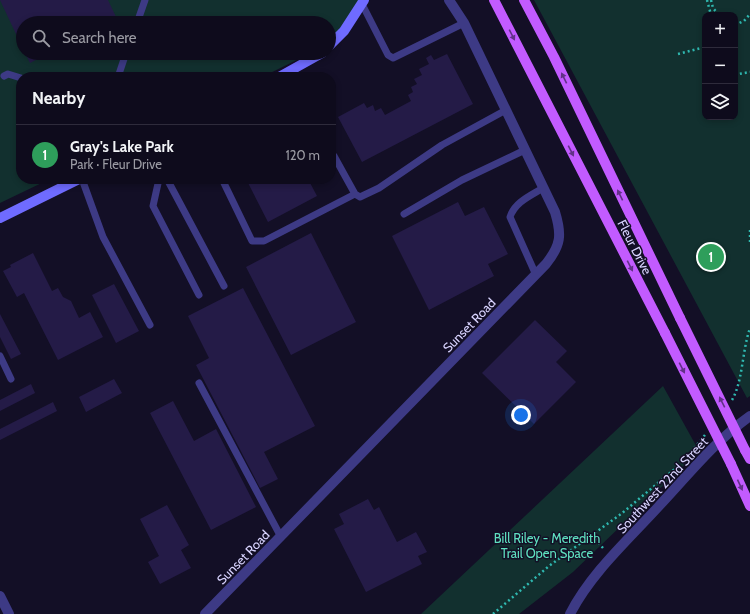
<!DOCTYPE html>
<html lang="en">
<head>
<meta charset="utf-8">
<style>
	body { margin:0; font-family:Cabin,sans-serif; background:#171425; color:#f1f3f6 }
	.controls { position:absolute; right:12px; top:12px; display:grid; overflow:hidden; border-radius:8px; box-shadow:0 2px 6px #0003 }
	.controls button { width:36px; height:36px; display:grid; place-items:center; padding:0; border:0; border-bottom:1px solid #2e2b3b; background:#0e0b1c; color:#f1f3f6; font:20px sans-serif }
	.you { position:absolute; left:521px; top:415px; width:14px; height:14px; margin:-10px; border:3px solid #fff; border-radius:50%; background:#1a73e8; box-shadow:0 0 0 6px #1a73e833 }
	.badge { display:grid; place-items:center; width:26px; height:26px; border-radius:50%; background:#00e5ff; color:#fff; font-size:13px; font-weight:700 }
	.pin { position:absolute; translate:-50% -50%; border:2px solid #fff; box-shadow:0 1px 4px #0006 }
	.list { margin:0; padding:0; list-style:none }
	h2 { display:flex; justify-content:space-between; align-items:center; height:52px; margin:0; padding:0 16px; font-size:17px }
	h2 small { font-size:13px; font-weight:400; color:#9b9ba3 }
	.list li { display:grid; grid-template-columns:26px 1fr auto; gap:12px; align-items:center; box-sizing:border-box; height:60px; padding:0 16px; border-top:1px solid #2e2b3b }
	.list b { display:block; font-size:15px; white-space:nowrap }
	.list p { margin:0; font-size:13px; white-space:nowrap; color:#9b9ba3 }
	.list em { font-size:13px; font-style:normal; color:#9b9ba3 }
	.icon { flex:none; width:22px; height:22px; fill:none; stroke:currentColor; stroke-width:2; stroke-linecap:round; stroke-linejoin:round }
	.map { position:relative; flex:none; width:750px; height:614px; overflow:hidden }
	.search { position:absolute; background:#0e0b1c; box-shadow:0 2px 6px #0003; left:16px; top:16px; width:320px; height:44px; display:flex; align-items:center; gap:10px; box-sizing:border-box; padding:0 14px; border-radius:22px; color:#9b9ba3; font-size:15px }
	.panel { position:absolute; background:#0e0b1c; box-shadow:0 2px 6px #0003; left:16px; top:72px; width:320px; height:112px; border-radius:16px }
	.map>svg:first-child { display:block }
</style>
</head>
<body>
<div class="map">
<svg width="750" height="614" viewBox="0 0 750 614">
	<rect width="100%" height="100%" fill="#130f26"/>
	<path fill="#12302f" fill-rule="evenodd" d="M0,0H360L342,27L329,39V23H23V53H311L262,77H21V179H50L0,203Z
		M534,0H750V396L747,398ZM705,15H735V117H705Z
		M663,386L699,451L573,572L519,614H421Z"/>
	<path fill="#241b47" d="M0,0H108L117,19L110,23H23V49Z
		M25,53H49L30,63Z
		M447,54L473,104L362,162L338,117L364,103L367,108L373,105L375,111L381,108L385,115L411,101L408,95L413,92L411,87L417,84L414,79L422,75L419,69L429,64L426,58L431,55L434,60Z
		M246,179H308L317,196L268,222Z
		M458,202L465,216L484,207L508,254L488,264L494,276L429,310L392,236Z
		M311,233L356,322L291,355L246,267Z
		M33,253L52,291L58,288L63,297L71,301L79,318L90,312L103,337L58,360L24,293L17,297L3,271L11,267L10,265Z
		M114,284L139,331L116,343L92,295Z
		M243,288L315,426L264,452L278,479L260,488L196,365L209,358L188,316Z
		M0,314L21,354L11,359L0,337Z
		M535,320L567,351L556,362L576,382L534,424L482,373Z
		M114,379L122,393L86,412L79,397Z
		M31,384L35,393L0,411V400Z
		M173,401L194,441L216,429L256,507L211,530L150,413Z
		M53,402L57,411L0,440V429Z
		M368,499L374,510L379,507L397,542L416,532L427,552L418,556L422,564L366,592L334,529L344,524L339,514Z
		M167,505L189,545L181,550L191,568L160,584L148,562L159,556L140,519Z"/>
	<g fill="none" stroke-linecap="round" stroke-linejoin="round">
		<path stroke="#2fb8b0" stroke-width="2.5" stroke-dasharray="2 3" stroke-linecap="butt" d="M707,0L711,15
			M711,0L713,8L719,15
			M735,25L744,21L750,14
			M705,30V39
			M678,54L705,47
			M735,73L739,74L750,72
			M750,230V243
			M732,400C743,381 742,351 750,328
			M691,452L705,435
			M592,535L603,548
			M493,614L549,566L621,514L677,467"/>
		<path stroke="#3d3a85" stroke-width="7" d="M362,4L388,55L393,58L464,23
			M137,23L145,0
			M4,76L8,74L21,78
			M118,77L126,53
			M334,156L355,194
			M82,179L103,237L150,325
			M159,179L153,206L199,295
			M167,179L224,286
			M222,179L252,241H264L355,194L360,197L379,188L442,145L506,110
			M404,214L462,180L525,150
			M536,275L510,217C515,202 530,196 543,188
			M0,356L11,379
			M199,383L281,537"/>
		<path stroke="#3d3a85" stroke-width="10" d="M0,596L9,614
			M205,614L546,264C561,245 562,235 555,212L464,23L449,0
			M570,614C591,573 628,540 659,506C688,475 716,440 750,416"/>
		<path stroke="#6f6bff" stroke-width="10" d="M329,46L344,31L364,0
			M279,77L322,53
			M0,218L79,179"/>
		<path stroke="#c25bff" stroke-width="10" d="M494,0L665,333
			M524,0L554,57L680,318
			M745,450L750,459
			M731,464L750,506"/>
		<path stroke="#c25bff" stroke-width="10" d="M680,318L745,450
			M665,333L731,464"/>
	</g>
	<defs><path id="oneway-solid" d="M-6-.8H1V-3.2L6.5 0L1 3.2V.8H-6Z"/></defs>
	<g fill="#623188">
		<use href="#oneway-solid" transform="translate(512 35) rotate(63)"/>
		<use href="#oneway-solid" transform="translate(564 78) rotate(-116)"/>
		<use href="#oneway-solid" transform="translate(571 151) rotate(63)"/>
		<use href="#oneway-solid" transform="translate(620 195) rotate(-116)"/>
		<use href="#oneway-solid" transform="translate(630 266) rotate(63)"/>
		<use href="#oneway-solid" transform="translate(682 368) rotate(63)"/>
		<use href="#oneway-solid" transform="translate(722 402) rotate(-117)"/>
		<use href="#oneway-solid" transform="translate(740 485) rotate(65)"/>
	</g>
	<g text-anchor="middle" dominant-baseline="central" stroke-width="3" stroke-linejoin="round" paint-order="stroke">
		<g font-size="13" fill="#d9d4ff" stroke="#130f26">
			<text transform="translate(635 247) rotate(63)">Fleur Drive</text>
			<text transform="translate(469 325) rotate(-46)">Sunset Road</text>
			<text transform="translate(662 485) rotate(-47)">Southwest 22nd Street</text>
			<text transform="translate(243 557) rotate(-46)">Sunset Road</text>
		</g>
		<g font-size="13" fill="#5fe0c0" stroke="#130f26">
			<text x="547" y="538">Bill Riley - Meredith<tspan x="547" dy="15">Trail Open Space</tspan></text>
		</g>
	</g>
</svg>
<div class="controls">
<button>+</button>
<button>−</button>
<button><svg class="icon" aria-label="layers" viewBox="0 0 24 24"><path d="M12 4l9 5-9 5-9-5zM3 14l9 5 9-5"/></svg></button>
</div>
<div class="you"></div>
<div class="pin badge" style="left:711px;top:257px;background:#2e9e5b">1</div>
<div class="search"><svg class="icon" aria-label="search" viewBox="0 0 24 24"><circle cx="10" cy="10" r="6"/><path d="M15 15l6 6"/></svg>Search here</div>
<section class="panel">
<h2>Nearby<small></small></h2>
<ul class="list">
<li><span class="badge" style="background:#2e9e5b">1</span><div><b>Gray's Lake Park</b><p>Park · Fleur Drive</p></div><em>120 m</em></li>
</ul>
</section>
</div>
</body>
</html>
